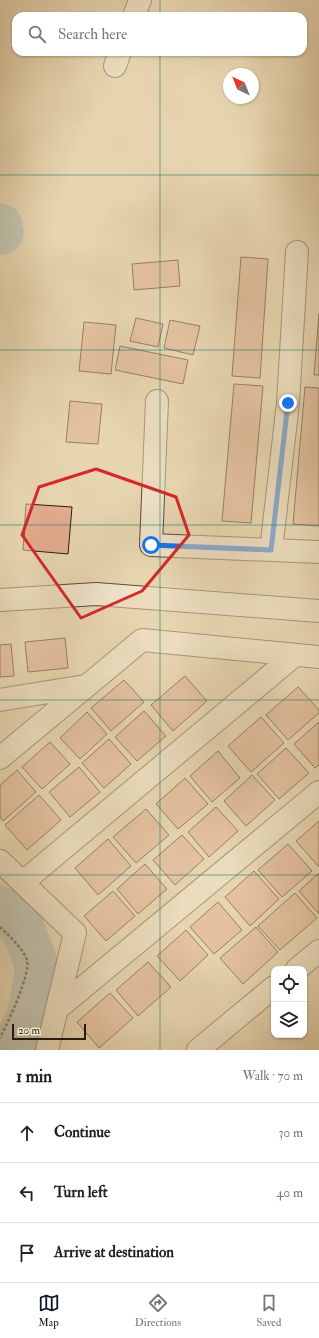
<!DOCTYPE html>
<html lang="en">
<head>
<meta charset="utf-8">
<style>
	body { margin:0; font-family:"IM FELL Double Pica",serif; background:#f6f6f6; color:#222 }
	.controls { position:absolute; right:12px; bottom:12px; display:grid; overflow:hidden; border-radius:8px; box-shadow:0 1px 3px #0004 }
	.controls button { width:36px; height:36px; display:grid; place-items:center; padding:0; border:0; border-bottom:1px solid #e0e0e0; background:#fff; color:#222; font:20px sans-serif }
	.compass { position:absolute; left:223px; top:68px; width:36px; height:36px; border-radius:50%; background:#fff; box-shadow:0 1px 3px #0004; rotate:317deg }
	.scale { position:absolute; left:12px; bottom:10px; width:74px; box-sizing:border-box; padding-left:4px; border:2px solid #2a1c10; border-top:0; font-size:11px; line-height:14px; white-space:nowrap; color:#2a1c10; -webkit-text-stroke:3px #efe4cc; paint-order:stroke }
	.stop { position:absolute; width:12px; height:12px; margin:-9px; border:3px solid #1a73e8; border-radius:50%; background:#fff }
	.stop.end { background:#1a73e8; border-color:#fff; box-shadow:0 1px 4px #0008 }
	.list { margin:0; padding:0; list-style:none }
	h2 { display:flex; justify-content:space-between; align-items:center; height:52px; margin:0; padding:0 16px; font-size:17px }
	h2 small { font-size:13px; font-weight:400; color:#767676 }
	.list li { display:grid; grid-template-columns:26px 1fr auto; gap:12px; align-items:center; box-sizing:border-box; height:60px; padding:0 16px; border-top:1px solid #e0e0e0 }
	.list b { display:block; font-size:15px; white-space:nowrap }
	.list em { font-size:13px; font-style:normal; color:#767676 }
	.icon { flex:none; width:22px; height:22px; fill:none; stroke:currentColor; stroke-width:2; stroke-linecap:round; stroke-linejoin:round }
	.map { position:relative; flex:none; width:319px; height:1050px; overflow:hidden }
	.search { position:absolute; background:#fff; box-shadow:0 1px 3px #0004; left:12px; right:12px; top:12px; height:44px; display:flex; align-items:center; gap:10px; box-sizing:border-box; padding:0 14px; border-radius:12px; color:#767676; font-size:15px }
	.sheet { height:232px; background:#fff }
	nav { display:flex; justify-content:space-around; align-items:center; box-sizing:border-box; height:56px; border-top:1px solid #e0e0e0; background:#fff; font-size:11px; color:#767676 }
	nav a { display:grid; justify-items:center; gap:2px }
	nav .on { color:#111827 }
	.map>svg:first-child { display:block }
</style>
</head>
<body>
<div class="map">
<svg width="319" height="1050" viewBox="0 0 319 1050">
	<rect width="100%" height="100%" fill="#e7d5b0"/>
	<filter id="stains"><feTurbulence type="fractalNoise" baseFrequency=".005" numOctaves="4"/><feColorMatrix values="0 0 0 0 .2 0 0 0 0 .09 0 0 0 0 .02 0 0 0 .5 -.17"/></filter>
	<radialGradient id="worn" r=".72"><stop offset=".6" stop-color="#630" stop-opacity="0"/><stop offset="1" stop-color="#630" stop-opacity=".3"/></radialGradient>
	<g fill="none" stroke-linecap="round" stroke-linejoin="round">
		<path stroke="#9db5b8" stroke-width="44" d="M0,225L2,232L0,233
			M0,908L22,926L38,969L28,1017L13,1050"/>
	</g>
	<path fill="#e1ab8e" stroke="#2a1c10" d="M241,257L268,259L260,378L232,376Z
		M178,260L180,286L134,290L132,264Z
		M319,314V375H314Z
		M136,318L163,324L158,347L130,341Z
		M170,320L200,326L193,355L164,348Z
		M84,322L116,325L111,374L79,371Z
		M120,346L188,360L183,384L115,370Z
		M234,384L263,386L251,523L222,521Z
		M305,387L319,388V526L293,524Z
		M70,401L102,404L98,444L66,442Z
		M26,504L72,507L68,554L23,550Z
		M65,638L68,668L28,672L25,642Z
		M11,644L14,676L0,677V645Z
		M185,676L207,701L173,731L151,705Z
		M124,680L144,702L111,731L91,708Z
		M298,687L319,710V713L288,740L266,715Z
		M144,711L166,736L137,761L115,737Z
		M87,712L107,734L80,759L60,738Z
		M261,717L284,743L251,772L228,746Z
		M319,722V765L315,768L294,744Z
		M109,739L131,764L104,788L82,763Z
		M50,742L70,764L42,789L22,767Z
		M286,748L309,773L279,799L257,774Z
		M218,751L240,778L212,802L190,776Z
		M79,767L100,792L70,817L49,792Z
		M17,770L36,792L3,821L0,817V785Z
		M252,775L275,800L246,826L224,801Z
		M185,778L208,804L178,829L156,804Z
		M39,795L61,820L27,850L5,825Z
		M216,807L238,831L209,857L188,832Z
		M146,809L169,835L136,863L113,837Z
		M319,821V867L296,841Z
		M182,835L204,859L175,885L153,860Z
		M108,839L131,866L98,895L75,868Z
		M288,844L312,871L282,897L258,870Z
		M145,864L167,889L138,914L117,889Z
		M254,871L279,899L250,926L225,897Z
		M319,873V914L299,891Z
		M113,891L135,916L106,941L84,916Z
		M295,893L317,918L280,950L258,926Z
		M218,902L242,930L214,954L190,927Z
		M256,927L278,952L243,984L220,958Z
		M186,930L208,955L180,981L157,956Z
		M148,962L171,987L138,1016L116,990Z
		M110,993L133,1018L99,1048L77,1022Z"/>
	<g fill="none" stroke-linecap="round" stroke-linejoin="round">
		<defs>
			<path id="minor" d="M134,16L140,0
				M115,66L120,52
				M157,401L151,545L319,552
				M271,550L288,403L297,252
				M0,600L96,594L319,611
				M0,700L85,686
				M0,758L142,640L319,657
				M0,861L75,933L47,1050
				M23,882L295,655
				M297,969L319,951
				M57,1009L319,792
				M198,1050L274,987"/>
		</defs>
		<use href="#minor" stroke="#594a38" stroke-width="24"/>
		<path stroke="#2a1c10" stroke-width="2.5" stroke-dasharray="3 2" stroke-linecap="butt" d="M0,927C10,937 22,947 27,960C31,974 7,1024 0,1038"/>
		<use href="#minor" stroke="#efe4cc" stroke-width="22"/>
	</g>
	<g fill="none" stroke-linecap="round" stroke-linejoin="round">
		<path stroke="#1a73e8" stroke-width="5" d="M151,545L271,550L288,403"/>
	</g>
	<path d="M0 0H319V1050H0ZM96,469L176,497L189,535L142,591L81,618L22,535L39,487Z" fill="#e7d5b0" fill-opacity=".55" fill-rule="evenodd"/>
	<path fill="none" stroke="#d62828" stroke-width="3" stroke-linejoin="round" d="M96,469L176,497L189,535L142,591L81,618L22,535L39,487Z"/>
	<path fill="none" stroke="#0f766e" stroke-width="1" stroke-opacity="0.55" d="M160,0V16M160,52V1050M0,175H319M0,350H319M0,525H319M0,700H319M0,875H319"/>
	<rect width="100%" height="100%" filter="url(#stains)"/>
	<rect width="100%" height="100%" fill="url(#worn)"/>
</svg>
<div class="controls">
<button><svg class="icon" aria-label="locate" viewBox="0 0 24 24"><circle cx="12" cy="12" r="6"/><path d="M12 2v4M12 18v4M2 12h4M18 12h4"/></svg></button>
<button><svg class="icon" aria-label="layers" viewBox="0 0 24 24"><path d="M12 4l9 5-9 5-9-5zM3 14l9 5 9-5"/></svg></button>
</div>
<svg class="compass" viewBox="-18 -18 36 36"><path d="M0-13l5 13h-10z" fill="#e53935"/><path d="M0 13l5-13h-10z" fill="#767676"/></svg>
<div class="scale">20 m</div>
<div class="stop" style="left:151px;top:545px"></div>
<div class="stop end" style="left:288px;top:403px"></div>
<div class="search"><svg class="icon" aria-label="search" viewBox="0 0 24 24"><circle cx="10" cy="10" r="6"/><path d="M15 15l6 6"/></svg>Search here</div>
</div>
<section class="sheet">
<h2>1 min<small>Walk · 70 m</small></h2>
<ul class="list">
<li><svg class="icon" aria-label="ahead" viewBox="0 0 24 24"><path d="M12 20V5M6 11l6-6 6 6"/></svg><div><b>Continue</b></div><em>30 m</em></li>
<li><svg class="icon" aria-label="left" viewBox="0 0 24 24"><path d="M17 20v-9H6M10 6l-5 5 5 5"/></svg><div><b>Turn left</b></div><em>40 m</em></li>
<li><svg class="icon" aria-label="arrive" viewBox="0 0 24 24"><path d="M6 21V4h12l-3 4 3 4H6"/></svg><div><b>Arrive at destination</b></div></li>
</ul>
</section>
<nav>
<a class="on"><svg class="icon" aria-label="map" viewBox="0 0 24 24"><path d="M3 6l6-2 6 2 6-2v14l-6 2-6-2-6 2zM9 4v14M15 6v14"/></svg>Map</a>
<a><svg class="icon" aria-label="directions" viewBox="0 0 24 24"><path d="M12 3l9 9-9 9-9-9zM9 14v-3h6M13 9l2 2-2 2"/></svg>Directions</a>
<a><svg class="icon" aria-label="saved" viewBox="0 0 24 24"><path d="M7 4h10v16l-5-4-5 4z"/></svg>Saved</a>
</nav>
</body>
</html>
